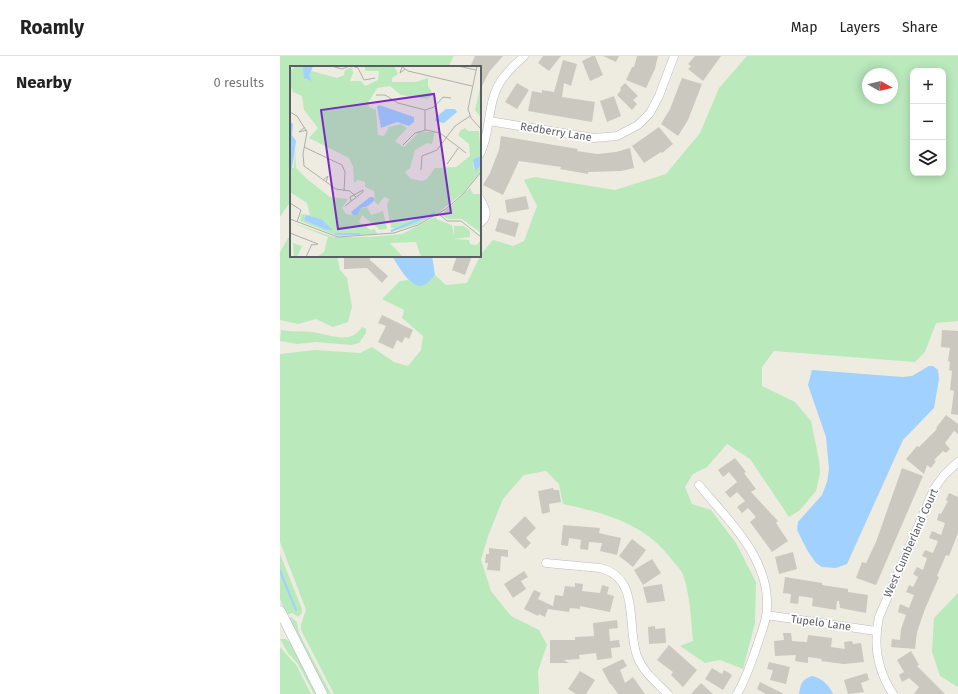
<!DOCTYPE html>
<html lang="en">
<head>
<meta charset="utf-8">
<style>
	body { margin:0; font-family:"Fira Sans",sans-serif; background:#f6f6f6; color:#222 }
	.controls { position:absolute; right:12px; top:12px; display:grid; overflow:hidden; border-radius:8px; box-shadow:0 2px 10px #0003 }
	.controls button { width:36px; height:36px; display:grid; place-items:center; padding:0; border:0; border-bottom:1px solid #e0e0e0; background:#fff; color:#222; font:20px sans-serif }
	.compass { position:absolute; left:582px; top:12px; width:36px; height:36px; border-radius:50%; background:#fff; box-shadow:0 2px 10px #0003; rotate:98deg }
	.list { margin:0; padding:0; list-style:none }
	h2 { display:flex; justify-content:space-between; align-items:center; height:52px; margin:0; padding:0 16px; font-size:17px }
	h2 small { font-size:13px; font-weight:400; color:#767676 }
	.icon { flex:none; width:22px; height:22px; fill:none; stroke:currentColor; stroke-width:2; stroke-linecap:round; stroke-linejoin:round }
	.map { position:relative; flex:none; width:678px; height:638px; overflow:hidden }
	header { display:flex; align-items:center; gap:24px; box-sizing:border-box; height:56px; padding:0 20px; background:#fff; border-bottom:1px solid #e0e0e0 }
	header strong { font-size:19px }
	nav { display:flex; gap:22px; margin-inline-start:auto; font-size:14px }
	main { display:flex }
	aside { flex:1; background:#fff }
	.map>svg:first-child { display:block }
</style>
</head>
<body>
<header>
<strong>Roamly</strong>
<nav><a>Map</a><a>Layers</a><a>Share</a></nav>
</header>
<main>
<aside>
<h2>Nearby<small>0 results</small></h2>
<ul class="list">
</ul>
</aside>
<div class="map">
<svg width="678" height="638" viewBox="0 0 678 638">
	<rect width="100%" height="100%" fill="#eeece1"/>
	<path fill="#bae9bc" fill-rule="evenodd" d="M0,0H174L168,11H11V145L0,161Z
		M467,0H678V265L656,267L645,296L635,306L494,295L482,311V330L515,346L531,365L539,404L540,417L536,435L520,454L509,461L470,403L447,388L427,411L413,418L405,431L412,448L431,454L456,487L476,526L475,567L463,613L440,604L425,607L400,590L413,585C411,565 410,537 403,519C401,513 395,508 392,504C366,468 325,457 283,448L279,428L266,415L244,419L223,443L208,480L201,504L211,535L231,560L259,574L267,589L258,615L259,638H54L21,574V568L26,554L0,486V298L35,294L80,297L92,291L114,306L128,310L141,294L143,280L122,262L124,254L102,243L120,225L128,224L134,228H145L155,219L166,229L187,227L201,198L213,184L233,190L244,185L257,150L244,124L255,121L335,134L386,118L420,77L439,32ZM633,15H663V117H633ZM588,18H612V42H588Z
		M11,177V200H57L60,214L67,222L72,251L68,266L53,271L36,263L18,268L0,264V196Z
		M82,271L86,273V277L79,287L71,289L36,286L17,288L0,285L1,274C12,276 22,275 33,276C50,279 71,289 82,271Z
		M0,498L22,553V557L18,561L12,557L6,559L0,543Z
		M678,537V631L660,620L652,596L654,562Z
		M11,561L17,566L19,577L51,638H47L8,562Z
		M0,583H6L11,587L38,638H34L18,608L8,597Z
		M0,591L17,610L31,638H0Z"/>
	<path fill="#a0d1ff" d="M112,200H152L155,219C152,222 149,226 146,228C132,237 118,209 112,200Z
		M649,310H653L658,314L659,323L654,352L623,384L567,508L556,512L542,511L536,507L527,494L517,474L518,466L542,439L547,426L549,413L546,381L528,329L532,314L623,321L632,320Z
		M532,620C542,622 549,629 553,638H519C521,628 521,624 532,620Z"/>
	<g fill="none" stroke-linecap="round" stroke-linejoin="round">
		<path stroke="#a0d1ff" stroke-width="2" d="M0,515L16,554"/>
	</g>
	<path fill="#cbc8c0" d="M195,0H223L209,16L200,34V11H190Z
		M263,0H281L269,15L258,7Z
		M312,0H315L323,19L310,25L302,5Z
		M323,0H339L336,6Z
		M357,0H378L375,13L366,32L346,24L352,11H354Z
		M415,0H441L423,25L408,13L411,10L408,8Z
		M283,4L297,8L291,30L284,27L282,41L315,46L312,66L248,55L252,35L262,37V34L274,36Z
		M402,22L422,28L408,64L398,80L381,68L390,53Z
		M237,27L249,34L237,53L225,46Z
		M345,27L358,40L353,44L357,48L352,54L337,39L341,34L340,32Z
		M334,40L341,60L327,66L320,45Z
		M379,71L393,88L382,97L381,96L364,107L352,90Z
		M221,80L298,93L297,95L317,98L336,96L350,92L354,112L341,115L308,116V118L280,113L281,111L239,105L223,139L203,129L210,117L219,94Z
		M246,140L249,153L227,157L225,144Z
		M219,162L239,167L235,181L215,175Z
		M64,200H90V204L108,220L102,227L87,212L64,213Z
		M177,200H192L185,219L172,214Z
		M102,259L133,274L129,283L125,281L122,287L117,284L113,293L98,286L106,270L98,267Z
		M662,274L678,275V359L671,358L674,335L670,334L672,315L669,314L670,306L668,305L670,292L661,291Z
		M666,359L678,368V378L674,375L665,387L670,393L666,397L663,395L654,404L656,405L651,412L647,409L644,418L626,403L637,390L639,391L657,373L656,372Z
		M455,402L466,416L464,417L476,433L471,436L498,465L496,467L508,485L492,496L470,466L476,461L468,452L462,457L457,451L465,445L457,436L450,442L445,436L457,426L449,416L443,421L438,414Z
		M622,412L643,420L596,529L576,522L582,506L586,507L596,486Z
		M273,432L274,434H279L281,446L269,448L270,456L262,458L258,435Z
		M669,437L678,441V477L669,500L666,499L657,520L659,521L645,553L637,576L635,593L611,591L612,583L620,584L621,573L626,559L618,556L620,548L629,552L634,539L626,536L629,529L633,531L638,521L633,518L637,511L643,514L647,502L642,500L645,494L653,497L658,485L649,482L652,475L661,479L665,467L657,464L659,457L661,458L668,445L666,444Z
		M245,460L256,472L246,482L251,487L245,493L229,476Z
		M283,469L320,472L319,477L341,482L337,499L320,495L322,487L309,486L308,494L300,493L301,484L289,482L288,490L281,489Z
		M352,483L366,494L353,511L339,500Z
		M209,492L228,494V501L221,500L220,515L207,514L208,507H205L206,498H209Z
		M513,496L517,513L499,518L495,501Z
		M372,503L381,517L363,529L354,514Z
		M244,515L248,521L241,525L246,533L233,542L224,528Z
		M505,521L542,527V529L568,533V536L588,539L586,557L560,552L559,545H557L556,554L532,550L533,542L519,540L518,548L510,547L511,538L503,537Z
		M295,527L303,528L302,535L320,537L322,529L329,531L327,538L334,540L330,556L300,550V553L290,552L289,556L268,553L265,561L259,558L258,560L244,553L254,534L261,537L258,543L273,550L275,539L283,540L285,530L295,531Z
		M382,528L385,545L367,547L363,531Z
		M337,564L338,572L329,573L330,585L339,584L340,591L331,592L332,602L317,604L316,597L299,599L300,603L284,604L289,607H270V584H295V581L314,580L313,567Z
		M375,570V573L385,572L386,587L369,588L368,571Z
		M503,577H511L512,585L527,586L528,579L552,582L551,591L565,593L564,586L572,585L573,588L581,587L584,606L564,608L541,605L542,603L528,601V607L515,605L516,599L495,600L494,585L504,584Z
		M389,589L417,614L403,631L391,619L393,616L377,604Z
		M631,595L639,609L637,610L665,638H634L639,631L629,622L622,626L619,619L624,616L617,604Z
		M343,603L347,610L340,614L345,627L353,621L365,638H338L331,628H330L322,613Z
		M489,606L510,611L506,628L490,624L493,614L487,613Z
		M432,612L442,618L444,614L452,619L443,634L425,623Z
		M300,615L315,624L306,638H296L288,633Z
		M587,617L589,624L581,627L584,636L568,638L564,624Z
		M480,626L504,638H486L477,633Z
		M421,627L433,638H411Z"/>
	<g fill="none" stroke-linecap="round" stroke-linejoin="round">
		<defs>
			<path id="minor" d="M209,65L314,82L337,80L358,69L370,57L379,40L394,0
				M200,98C211,76 207,49 219,28C225,17 235,9 244,0
				M200,143C205,152 210,160 200,167
				M419,429C450,467 495,507 486,561C484,571 480,580 477,590C471,607 466,623 457,638
				M266,507L320,512C361,522 346,569 357,600C363,616 376,626 388,638
				M486,559L596,575
				M613,638C597,614 593,589 599,561L654,433L664,419L678,406"/>
			<path id="tertiary" d="M0,555L42,638"/>
		</defs>
		<use href="#minor" stroke="#b9bbc2" stroke-width="9"/>
		<use href="#tertiary" stroke="#b9bbc2" stroke-width="11"/>
		<use href="#minor" stroke="#fff" stroke-width="8"/>
		<use href="#tertiary" stroke="#fff" stroke-width="10"/>
	</g>
	<g text-anchor="middle" dominant-baseline="central" stroke-width="3.5" stroke-linejoin="round" paint-order="stroke">
		<g font-size="11" fill="#595d64" stroke="#fff">
			<text transform="translate(276 76) rotate(9)">Redberry Lane</text>
			<text transform="translate(631 487) rotate(-66)">West Cumberland Court</text>
			<text transform="translate(541 567) rotate(8)">Tupelo Lane</text>
		</g>
	</g>
	<g transform="translate(10 10)">
		<rect width="191" height="191" fill="#eeece1"/>
		<path d="M5,0H13L16,14L21,5L47,12L54,9L55,4L62,1L63,7L60,15H71L75,20L88,14L89,5H76L74,0H104L108,8L102,12V16H126L138,12V20L143,28L137,33L111,29L100,20L87,22L78,37L79,41L86,44L88,69L94,70L99,61L111,58L117,62L105,75L114,81L129,66H145L142,78L137,77L125,84L120,102L115,106L121,113L132,115L137,113L145,102L166,101L180,90L179,78L168,69L171,64L175,62L178,65H189L191,91L183,96L184,104L191,99V105L173,127L149,146L128,158L101,166L100,164L106,162H101L97,140L99,133L94,131L88,139L85,136L84,125L75,121V116L68,114L64,117L63,101L59,92L19,72L28,62L14,44L12,30L3,26L0,19V6ZM191,18V52L185,44ZM5,82L6,102L17,113L40,131L58,133L52,142L56,148L63,149L72,142L77,141L81,149L93,145L97,163L90,164L72,149L69,156L81,164L85,163L87,168L48,170L10,155L11,148L20,149L17,137L0,126V102H4ZM16,149L30,153L43,164L14,154ZM180,122L183,128H191V167L172,153H158L151,149ZM147,150L146,153L162,159L164,170V160H174L180,165V171L164,173L179,174L180,178L187,179L190,175L191,191H131L126,176L100,177L113,191H27L34,186L38,171L0,156L44,171H79L112,168ZM3,177L12,180L7,191H4Z" fill="#bae9bc" fill-rule="evenodd"/>
		<path d="M13,0H23L19,10L22,15L14,12ZM89,39L124,51V56L119,60L107,56L91,62L87,41ZM156,43H165L167,46L154,57L145,55L146,51ZM0,55L3,58L2,69L6,75L2,103L0,102ZM188,91H191V99L185,105L183,94ZM80,131H83L85,134L78,140L71,142L67,149H63L61,146ZM16,149L31,153L43,164H37L14,154Z" fill="#a0d1ff"/>
		<path fill="none" stroke="#a0d1ff" stroke-width="2" d="M101,165L145,147M45,168H70"/>
		<path fill="none" stroke="#aeafab" stroke-width="1" d="M41,0L52,3L60,0M62,0L68,2L74,14L85,12M111,0L118,5L182,20M168,0L186,4M187,0L178,43L181,52L191,63M112,1L110,7L115,3M86,29H95L108,37L135,44L144,41L153,31L161,32M135,44V64M0,46L7,50L17,66L13,88L14,100L46,123L60,125L66,131M15,61L9,66L17,64M113,79L125,67L136,64L150,67L176,87M14,81L52,99L55,106L54,125M157,98L169,81M131,104L132,90L147,84L165,60L180,50M33,114L38,110L36,116M0,137L11,144L7,156M55,140L73,126V124L60,131L61,135M149,148L157,155H171L191,171M0,153L48,171L104,167L128,159L156,143L173,128L191,106M0,167L28,178L22,179M16,191L22,178"/>
		<path fill="#7b2cbf" fill-opacity="0.15" stroke="#7b2cbf" stroke-width="2" d="M144,28L161,147L48,163L31,44Z"/>
		<rect width="191" height="191" fill="none" stroke="#595d64" stroke-width="2"/>
	</g>
</svg>
<div class="controls">
<button>+</button>
<button>−</button>
<button><svg class="icon" aria-label="layers" viewBox="0 0 24 24"><path d="M12 4l9 5-9 5-9-5zM3 14l9 5 9-5"/></svg></button>
</div>
<svg class="compass" viewBox="-18 -18 36 36"><path d="M0-13l5 13h-10z" fill="#e53935"/><path d="M0 13l5-13h-10z" fill="#767676"/></svg>
</div>
</main>
</body>
</html>
